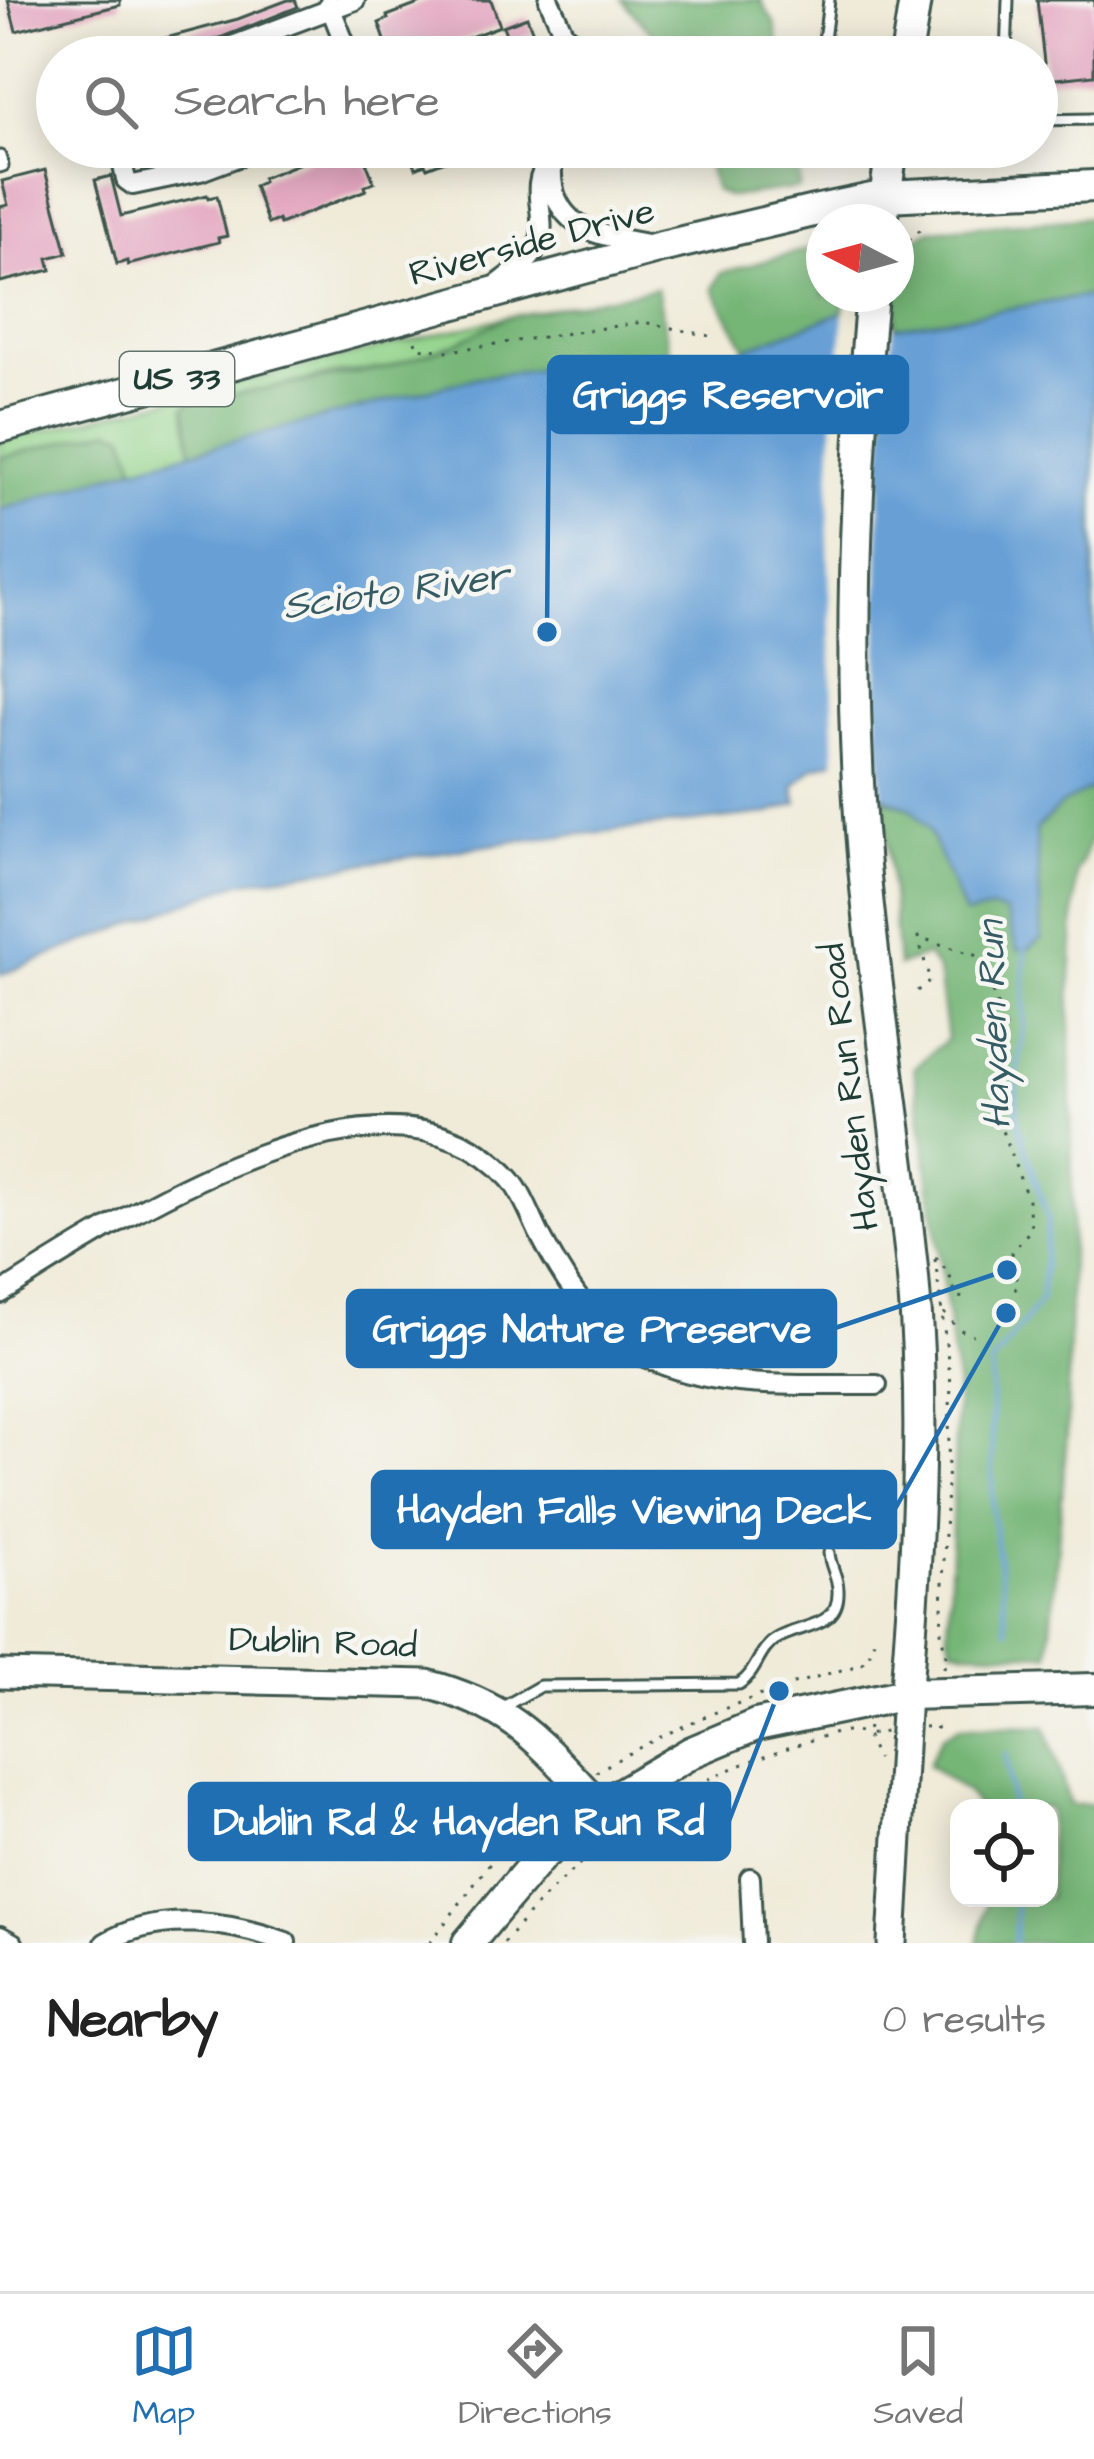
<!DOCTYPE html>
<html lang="en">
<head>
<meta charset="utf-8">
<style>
	body { margin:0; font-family:"Architects Daughter",sans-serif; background:#f6f6f6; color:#222 }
	.controls { position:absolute; right:36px; bottom:36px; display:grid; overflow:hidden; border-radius:24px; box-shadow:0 6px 30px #0003 }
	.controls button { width:108px; height:108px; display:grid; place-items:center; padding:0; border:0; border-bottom:3px solid #e0e0e0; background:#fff; color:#222; font:60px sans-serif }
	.compass { position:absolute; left:806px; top:204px; width:108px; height:108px; border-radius:50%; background:#fff; box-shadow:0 6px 30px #0003; rotate:276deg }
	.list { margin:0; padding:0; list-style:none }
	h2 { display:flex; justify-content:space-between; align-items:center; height:156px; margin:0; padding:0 48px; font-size:51px }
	h2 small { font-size:39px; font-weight:400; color:#767676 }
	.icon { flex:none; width:66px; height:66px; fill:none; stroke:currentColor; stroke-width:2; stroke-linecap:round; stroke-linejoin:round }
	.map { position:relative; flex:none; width:1094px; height:1943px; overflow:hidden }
	.search { position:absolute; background:#fff; box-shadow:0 6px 30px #0003; left:36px; right:36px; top:36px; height:132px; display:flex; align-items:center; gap:30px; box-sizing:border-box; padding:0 42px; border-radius:66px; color:#767676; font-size:45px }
	.sheet { height:348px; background:#fff }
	nav { display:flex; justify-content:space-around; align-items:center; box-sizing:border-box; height:168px; border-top:3px solid #e0e0e0; background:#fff; font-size:33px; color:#767676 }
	nav a { display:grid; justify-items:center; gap:6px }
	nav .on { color:#1f6fb2 }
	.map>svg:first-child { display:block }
</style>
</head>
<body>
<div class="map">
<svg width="1094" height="1943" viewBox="0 0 1094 1943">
	<rect width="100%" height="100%" fill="#f6f6f2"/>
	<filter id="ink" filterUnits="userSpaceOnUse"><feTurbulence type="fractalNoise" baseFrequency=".00833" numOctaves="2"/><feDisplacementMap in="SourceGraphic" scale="24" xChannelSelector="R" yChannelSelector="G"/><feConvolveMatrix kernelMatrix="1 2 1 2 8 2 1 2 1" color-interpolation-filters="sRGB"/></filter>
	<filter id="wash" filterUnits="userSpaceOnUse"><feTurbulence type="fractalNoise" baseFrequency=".004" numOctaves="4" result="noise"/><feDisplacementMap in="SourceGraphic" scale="48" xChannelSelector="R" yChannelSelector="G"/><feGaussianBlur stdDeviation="2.7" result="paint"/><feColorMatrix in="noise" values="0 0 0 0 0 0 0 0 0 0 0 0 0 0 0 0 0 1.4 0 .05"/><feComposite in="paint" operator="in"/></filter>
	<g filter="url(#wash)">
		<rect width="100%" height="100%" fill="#f0ebd9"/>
		<path fill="#92d38a" stroke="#58885f" stroke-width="3" d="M507,317L454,344L385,368L339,373L185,407L192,453L135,467L125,434L111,429L0,458V441Z"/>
		<path fill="#75b576" stroke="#4a7955" stroke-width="3" d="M622,0H760L775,24L781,57H674Z
			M703,147H798L799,188L729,197L715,191Z
			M1094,217V295L895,327C898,291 893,246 931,230Z
			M819,246H824V294H844L843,312L746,348L713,289L721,273Z
			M657,288L670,353L479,377L192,453L185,407L191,402L385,368L454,344L507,317Z
			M111,429L125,434L135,467L0,510V458Z
			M1094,787V832L1076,874L1070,1004L1072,1204L1067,1433L1049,1654L965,1651L952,1646L948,1633L957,1387L914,1068L947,1039L938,971L926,955L898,966L884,799L912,809L928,828L965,915L991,909L1006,912L1017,949L1037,883L1036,830L1062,804Z
			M960,1727H1046L1070,1805H1094V1943H978L988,1898H1049V1808H978L969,1794L928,1765L942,1736Z"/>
		<path fill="#67a0d6" stroke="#436e85" stroke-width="3" d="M1094,295V787L1062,804L1036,830L1042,938L1026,951L1017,949L1005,912L991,909L965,915L928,828L912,809L870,790L854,754L812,768L794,787L798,803L767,814L517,841L240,882L0,975V510L135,467L479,377L670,353L678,376L698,381L719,374L746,348L843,312L895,327Z"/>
		<path fill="#f0ebd9" d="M845,307L894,321L880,479L877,711L882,804L865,793L851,761L835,767L828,530L834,414Z"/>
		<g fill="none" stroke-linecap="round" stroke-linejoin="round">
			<path stroke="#67a0d6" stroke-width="4.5" d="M1007,1629L993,1516L991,1365L1041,1300L1048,1219L1018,1122L1016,1080L1024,1025L1025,950
				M1006,1754L1012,1808
				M1015,1943L1016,1898"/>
		</g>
		<g id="blocks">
			<path fill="#e3a5bf" d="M8,0H120V5L16,31Z
				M288,0H295L298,7L192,49L161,57H109V53L238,19Z
				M429,0H491L500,26L416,57H391L379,23L388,19L387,16Z
				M1037,0H1094V75L1046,80Z
				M527,17L533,33L509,42L503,26Z
				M648,39V57H606V40Z
				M341,147H360L374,182L365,186L366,190L280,224L278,220L268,224L254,186L263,182L262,178Z
				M408,147H479V148L427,168L425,164L416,168Z
				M45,170L67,253L48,258L51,270L0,282V207L8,205L2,181Z
				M111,176L121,216L207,195L208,198L217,196L227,236L218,238L219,242L128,265L127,261L117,264L95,180Z"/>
		</g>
	</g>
	<g filter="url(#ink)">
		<use href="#blocks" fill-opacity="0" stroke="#3e574d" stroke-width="3"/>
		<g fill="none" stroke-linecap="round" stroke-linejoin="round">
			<defs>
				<path id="lane" d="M822,57L829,0
					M1006,57L1008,0
					M1037,120L1094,119
					M163,147L171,177
					M0,156L3,166L0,167
					M503,1707L540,1686L739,1684C757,1673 758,1650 776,1639C802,1623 840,1629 838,1590C838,1576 830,1567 829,1553"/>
				<path id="street" d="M549,0L574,57
					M329,4L350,57
					M203,57L355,0
					M512,57L568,37
					M119,147L126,180L133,185L200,171L264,147
					M558,147C551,164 550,176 555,194C569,236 612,236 650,245
					M496,286C509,275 531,262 538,246C550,219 526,186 549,163
					M0,1294C116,1221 388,1040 510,1179C523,1194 531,1217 540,1235C565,1282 595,1332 645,1357C717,1392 800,1384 877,1385
					M750,1878L753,1943
					M0,1936L13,1943
					M105,1943C159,1910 230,1922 286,1942"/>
				<path id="secondary" d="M0,1674L427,1684C514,1707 540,1743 600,1806
					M892,1943L906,1694"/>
				<path id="primary" d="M906,57L915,0
					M882,222L892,147
					M872,294C855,480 847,668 863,855C875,997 899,1137 913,1278C926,1417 917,1555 906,1694
					M0,427L661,247L814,211L886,196L1094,186
					M468,1943L541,1856L600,1806L692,1752L756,1725L906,1694L1094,1689"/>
			</defs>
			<use href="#lane" stroke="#3e574d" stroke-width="15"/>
			<use href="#street" stroke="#3e574d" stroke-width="24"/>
			<use href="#secondary" stroke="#3e574d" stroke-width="33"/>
			<use href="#primary" stroke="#3e574d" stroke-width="36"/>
			<path stroke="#3e574d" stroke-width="3" stroke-dasharray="3 9" stroke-linecap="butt" d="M924,148H926
				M929,156L930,154
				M861,158L864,159
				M896,260L905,243L923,227
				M415,341L417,348L449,351L643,322L710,336
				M917,991L930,981L918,937L987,959L990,986L1006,1029L994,1078L1001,1128L1028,1200L1031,1229L1012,1252L1017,1285L1006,1313
				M936,1257L949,1274L957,1297L967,1298
				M935,1259L951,1383L941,1634L946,1655L944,1668
				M944,1313L958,1329L973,1335
				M868,1727L866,1735L885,1732
				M924,1727L935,1726L938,1730
				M596,1772C682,1721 764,1690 860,1665L869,1656L874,1640
				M430,1943L491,1862L564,1795
				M504,1943C586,1843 670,1786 794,1746C816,1739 844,1726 866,1735L877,1759"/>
			<use href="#lane" stroke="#fff" stroke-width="9"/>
			<use href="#street" stroke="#fff" stroke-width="18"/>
			<use href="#secondary" stroke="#fff" stroke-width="27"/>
			<use href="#primary" stroke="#fff" stroke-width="30"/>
		</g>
	</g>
	<g text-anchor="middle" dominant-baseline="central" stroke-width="9" stroke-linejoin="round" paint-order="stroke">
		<rect fill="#f6f6f2" stroke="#60746d" stroke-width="3" x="120" y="352" width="114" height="54" rx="9"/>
		<g font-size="33" font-weight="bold" fill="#1f3d34">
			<text x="177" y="379">US 33</text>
		</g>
		<g font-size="36" fill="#1f3d34" stroke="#f6f6f2">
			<text transform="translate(532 243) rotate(-15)">Riverside Drive</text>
			<text transform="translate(850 1087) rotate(-97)">Hayden Run Road</text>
			<text transform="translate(323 1643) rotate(2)">Dublin Road</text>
		</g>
		<g font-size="39" font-style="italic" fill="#355b65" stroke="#f6f6f2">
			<text transform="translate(396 592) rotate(-8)">Scioto River</text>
			<text transform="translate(995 1025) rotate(-92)">Hayden Run</text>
		</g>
	</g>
	<path fill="none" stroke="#1f6fb2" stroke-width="4.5" d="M547 632L549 395M1007 1270L835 1328M1006 1313L895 1509M779 1691L729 1821"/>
	<g fill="#1f6fb2" stroke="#f6f6f2" stroke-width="4.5">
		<circle cx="547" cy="632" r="12"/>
		<circle cx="1007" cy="1270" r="12"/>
		<circle cx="1006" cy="1313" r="12"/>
		<circle cx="779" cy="1691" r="12"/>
	</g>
	<g fill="#1f6fb2" stroke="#1f6fb2" stroke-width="4.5">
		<rect x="549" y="357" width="358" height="75" rx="12"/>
		<rect x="348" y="1291" width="487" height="75" rx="12"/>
		<rect x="373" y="1472" width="522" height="75" rx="12"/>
		<rect x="190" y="1784" width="539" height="75" rx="12"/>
	</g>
	<g font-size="39" text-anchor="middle" font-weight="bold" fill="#fff">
		<text x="728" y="408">Griggs Reservoir</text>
		<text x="592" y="1342">Griggs Nature Preserve</text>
		<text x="634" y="1523">Hayden Falls Viewing Deck</text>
		<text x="459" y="1835">Dublin Rd &amp; Hayden Run Rd</text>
	</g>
</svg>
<div class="controls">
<button><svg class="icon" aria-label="locate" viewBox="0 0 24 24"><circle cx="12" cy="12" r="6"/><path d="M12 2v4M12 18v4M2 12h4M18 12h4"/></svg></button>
</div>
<svg class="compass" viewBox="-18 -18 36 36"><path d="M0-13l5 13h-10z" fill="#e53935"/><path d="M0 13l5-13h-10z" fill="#767676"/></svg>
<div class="search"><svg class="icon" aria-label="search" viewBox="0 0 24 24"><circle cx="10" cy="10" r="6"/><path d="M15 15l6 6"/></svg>Search here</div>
</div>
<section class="sheet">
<h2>Nearby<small>0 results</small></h2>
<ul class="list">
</ul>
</section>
<nav>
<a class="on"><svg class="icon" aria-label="map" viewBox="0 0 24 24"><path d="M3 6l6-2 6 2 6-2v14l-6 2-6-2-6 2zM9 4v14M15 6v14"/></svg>Map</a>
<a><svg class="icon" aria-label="directions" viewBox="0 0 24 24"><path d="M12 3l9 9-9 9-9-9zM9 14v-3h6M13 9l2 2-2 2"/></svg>Directions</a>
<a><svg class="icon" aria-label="saved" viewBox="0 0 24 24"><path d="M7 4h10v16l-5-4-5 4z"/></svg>Saved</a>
</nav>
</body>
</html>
